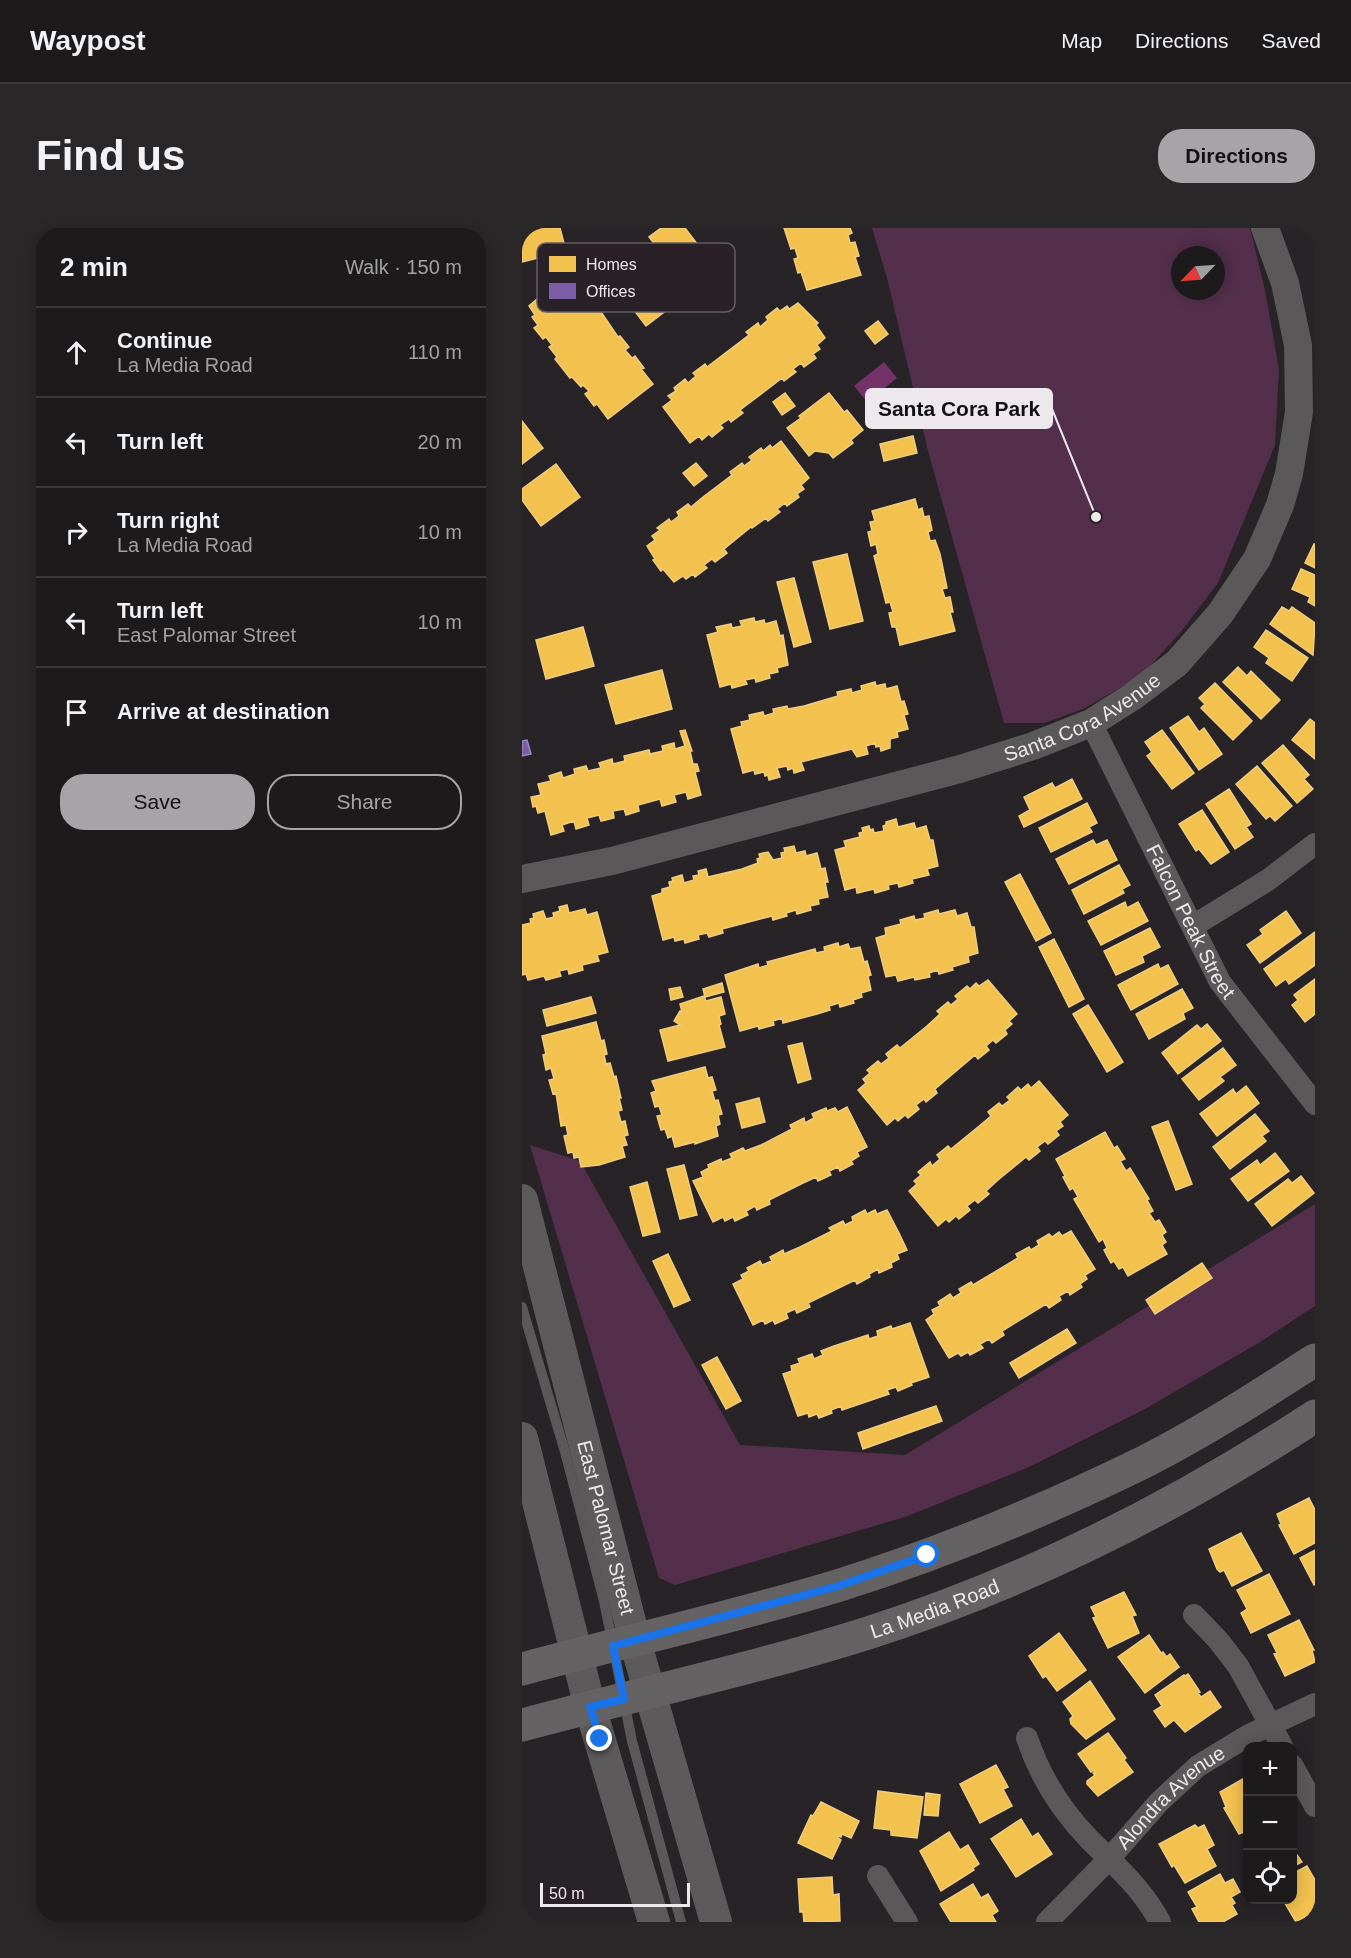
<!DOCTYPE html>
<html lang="en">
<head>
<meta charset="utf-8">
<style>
	body { margin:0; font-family:Helvetica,sans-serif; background:#2a2729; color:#f1f3f6 }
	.controls { position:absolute; right:18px; bottom:18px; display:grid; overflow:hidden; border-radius:12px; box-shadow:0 3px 15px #0003 }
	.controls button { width:54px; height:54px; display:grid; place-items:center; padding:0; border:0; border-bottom:2px solid #3b383b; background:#1d1a1c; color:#f1f3f6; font:30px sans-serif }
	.compass { position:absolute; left:649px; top:18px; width:54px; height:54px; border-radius:50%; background:#1d1a1c; box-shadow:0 3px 15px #0003; rotate:245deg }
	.scale { position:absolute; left:18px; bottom:15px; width:150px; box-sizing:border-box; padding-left:6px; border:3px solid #ede8ec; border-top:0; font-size:16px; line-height:21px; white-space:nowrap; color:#ede8ec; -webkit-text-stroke:4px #292127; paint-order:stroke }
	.stop { position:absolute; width:18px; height:18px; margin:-14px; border:4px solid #1a73e8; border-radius:50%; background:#fff }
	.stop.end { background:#1a73e8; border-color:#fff; box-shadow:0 2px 6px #0008 }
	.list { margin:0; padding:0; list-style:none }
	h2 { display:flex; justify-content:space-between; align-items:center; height:78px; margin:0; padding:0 24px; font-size:26px }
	h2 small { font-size:20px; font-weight:400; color:#a0a1a3 }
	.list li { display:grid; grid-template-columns:39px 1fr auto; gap:18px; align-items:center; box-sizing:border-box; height:90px; padding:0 24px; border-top:2px solid #3b383b }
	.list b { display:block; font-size:22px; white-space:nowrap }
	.list p { margin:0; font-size:20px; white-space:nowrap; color:#a0a1a3 }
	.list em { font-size:20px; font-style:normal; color:#a0a1a3 }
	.actions { display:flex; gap:12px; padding:18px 24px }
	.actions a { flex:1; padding:14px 0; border:2px solid #a8a3a7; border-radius:24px; text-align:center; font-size:21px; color:#a8a3a7 }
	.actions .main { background:#a8a3a7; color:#111 }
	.icon { flex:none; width:33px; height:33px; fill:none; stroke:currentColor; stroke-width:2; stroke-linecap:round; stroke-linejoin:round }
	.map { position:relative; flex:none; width:793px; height:1694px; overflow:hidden; border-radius:24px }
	header { display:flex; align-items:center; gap:36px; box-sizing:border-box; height:84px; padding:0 30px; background:#1d1a1c; border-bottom:2px solid #3b383b }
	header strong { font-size:28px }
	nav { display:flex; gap:33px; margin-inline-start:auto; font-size:21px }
	.intro { display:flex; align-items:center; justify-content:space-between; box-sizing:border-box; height:144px; padding:0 36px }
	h1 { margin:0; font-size:42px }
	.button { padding:15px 27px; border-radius:24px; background:#a8a3a7; color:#111; font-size:21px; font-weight:700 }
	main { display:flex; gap:36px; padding:0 36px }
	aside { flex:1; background:#1d1a1c; border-radius:24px; box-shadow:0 3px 15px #0003 }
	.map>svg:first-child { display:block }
</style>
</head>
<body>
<header>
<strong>Waypost</strong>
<nav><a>Map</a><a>Directions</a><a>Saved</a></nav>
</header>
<div class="intro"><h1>Find us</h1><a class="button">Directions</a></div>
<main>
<aside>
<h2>2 min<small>Walk · 150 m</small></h2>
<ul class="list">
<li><svg class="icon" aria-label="ahead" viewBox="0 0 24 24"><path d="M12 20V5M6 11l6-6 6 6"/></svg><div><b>Continue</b><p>La Media Road</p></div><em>110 m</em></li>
<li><svg class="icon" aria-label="left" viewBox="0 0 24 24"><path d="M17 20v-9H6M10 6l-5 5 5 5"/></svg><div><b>Turn left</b></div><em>20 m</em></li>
<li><svg class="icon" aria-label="right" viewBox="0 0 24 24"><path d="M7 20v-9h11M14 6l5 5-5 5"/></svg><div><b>Turn right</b><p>La Media Road</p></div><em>10 m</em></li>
<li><svg class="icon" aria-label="left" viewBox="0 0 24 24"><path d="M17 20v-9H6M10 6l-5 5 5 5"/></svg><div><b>Turn left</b><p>East Palomar Street</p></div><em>10 m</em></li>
<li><svg class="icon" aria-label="arrive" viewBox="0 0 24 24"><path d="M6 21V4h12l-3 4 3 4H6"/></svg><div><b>Arrive at destination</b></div></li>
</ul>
<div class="actions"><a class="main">Save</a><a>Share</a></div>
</aside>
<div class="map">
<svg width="793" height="1694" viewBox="0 0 793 1694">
	<rect width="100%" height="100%" fill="#272326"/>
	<path fill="#532f4b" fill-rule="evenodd" d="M350,0H728L743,62L757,141L753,217L696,355L658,405L619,448L561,481L522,495H482L406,223L365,50ZM658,27H694V63H658Z
		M8,917L58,933L218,1217L383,1227L793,976V1078L738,1114L623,1181L507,1239L386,1288L153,1357L137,1350Z"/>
	<path fill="#733368" d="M362,134L375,150L345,174L332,158Z"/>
	<path fill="#f2c14e" stroke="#f0cd7d" stroke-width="1.5" d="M0,0H38L44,23L0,34Z
		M139,0H163L195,42L168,62L127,9Z
		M262,0H328L330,5L326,7L328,15L333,14L337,28L333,29L339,47L285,62L279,44L276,45L272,31L276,30L273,20L269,21Z
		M110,23L150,78L124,98L83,44Z
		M43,51L49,59L53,56L59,64L62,61L71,72L67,76L74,84L77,81L96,109L98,108L107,119L103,122L110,130L113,128L122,140L119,141L131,156L86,191L75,176L72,178L63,166L67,163L61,157L59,159L50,149L48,150L33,131L35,129L27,119L30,117L24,109L21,111L12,100L16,97L10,89L13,87L7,78L28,60L29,61Z
		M276,75L296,95L294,97L303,110L295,117L298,121L291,126L294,130L282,139L279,135L271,141L274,144L262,153L260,150L218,182L221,185L209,194L207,191L198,197L201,200L190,209L187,206L180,212L177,208L168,215L141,179L150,172L146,168L154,163L152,160L163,151L166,155L174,148L171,145L183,136L185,139L227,107L224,104L236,95L238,99L246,92L244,89L255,80L258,83L265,78L267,81Z
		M356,93L366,106L353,116L343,103Z
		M263,165L273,178L260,187L251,174Z
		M307,165L322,184L325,182L341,202L329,212L331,215L311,230L306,224V225L293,223L287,228L265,200L279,190L277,188Z
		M0,193L21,220L0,236Z
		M391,208L395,225L362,233L358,216Z
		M259,213L287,250L279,257L282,261L275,266L277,269L265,278L263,275L255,281L258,284L246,293L244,290L230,300L229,299L202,321L205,325L193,334L190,331L182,337L185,340L173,349L171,346L164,351L161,348L152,354L141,341L139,343L131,332L133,331L125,318L133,312L130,308L138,302L135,300L147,291L149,294L157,288L155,284L166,276L169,279L181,269L210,247L208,244L220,235L222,238L230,232L227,229L239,220L241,223L248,217L250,220Z
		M174,235L185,248L172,258L161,245Z
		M34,236L58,269L19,298L0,272V261Z
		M393,271L396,282L400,280L402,289L407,288L410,302L406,304L408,313L413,312L418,326L425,360L420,361L423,370L428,369L431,384H428L433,403L378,417L374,399H370L367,385L371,384L368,374L364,375L352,328L356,326L354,316L349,318L346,304L350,303L348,294L353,293L350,283Z
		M792,316H793V340L783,335Z
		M325,326L341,393L308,401L291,334Z
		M779,341L793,347V378L786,374L788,369L770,361Z
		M272,350L289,414L272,419L255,354Z
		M760,379L767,383L770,379L793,395L791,427L748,396Z
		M232,390L233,394L242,392L243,396L254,393L258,408L261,407L266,437L255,440L256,444L247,446L248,450L234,454L233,450L223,452L225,456L210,460L209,456L198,459L185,407L196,404L194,399L209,396L210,400L220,398L218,393Z
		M61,399L72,438L24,451L14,412Z
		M744,402L786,430L770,453L744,435L747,430L732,419Z
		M716,439L725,448L729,443L758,472L739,491L701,454Z
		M140,442L150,481L94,496L83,457Z
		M353,454L354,458L363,456L364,461L375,458L379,474L382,473L386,486L382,487L386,501L375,504L376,509L368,511V520L359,523L358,518L354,519L353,515L344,518L346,526L335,529L330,521L279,534L282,542L272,545L271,540L266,542L265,538L255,540L258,549L247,552L246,547L243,548L242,544L233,546L232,542L221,545L209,501L220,498L219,494L228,492L227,487L241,484L242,488L252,485L251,481L265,478L266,481L282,478L316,468L315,464L329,461L330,465L340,462L339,458Z
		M693,455L730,493L711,512L679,480L683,476L677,470Z
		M666,488L677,504L682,500L700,526L677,542L648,500Z
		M788,491L793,495V531L770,512Z
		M163,502L170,523H168L171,536H175L177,543L173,544L179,567L166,571L164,564L152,567L154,574L140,578L138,571L116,577L117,583L104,587L102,581L91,583L92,590L79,593L77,587L65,590L67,597L54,601L52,593L40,597L42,603L29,607L23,583L16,585L14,578L11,579L9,569L19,567L16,556L29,553L27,548L39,544L41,550L53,546L52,541L64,538L66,543L79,540L77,535L90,531L91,536L103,533L102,528L127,522L128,526L141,523L140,518L152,515L153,521L163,518L158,503Z
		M640,502L672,545L650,561L625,528L630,524L623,514Z
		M761,517L787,547L782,551L791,561L775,575L740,535Z
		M735,538L770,578L753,593L748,588L744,591L714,556Z
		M550,551L560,571L502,599L497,588L508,582L502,569L530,555L533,560Z
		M707,561L729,596L724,599L731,609L713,621L684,576Z
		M565,575L575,595L567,599L570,604L529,624L517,600Z
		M680,582L707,624L689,636L677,621L674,623L657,596Z
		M374,591L376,599L392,595L394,601L404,598L408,612H411L416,638L405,641L407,647L390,651L391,655L377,659L376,655L366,657L367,661L353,665L352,661L335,665L334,659L323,662L313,622L324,619L322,613L338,609L337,605L341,604L340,600L347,598L348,602L351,601L352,605L362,603L361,598L364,597V594Z
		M571,612L574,617L585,612L595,632L547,656L534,631Z
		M272,618L274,625L283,623L284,628L295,625L299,641L303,640L306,654H303L306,669L296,671L297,676L288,678L289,682L275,686L274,682L264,685L265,688L251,692L250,688L200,701L201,705L187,709L185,705L176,707L177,711L163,715L162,711L153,713L152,709L141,712L130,668L140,665V661L148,659L147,654L151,653L150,650L160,647L162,655L172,652L171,648L177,647L176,643L184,641L186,649L220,641L236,635L235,631L238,630L237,626L246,624L251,632L260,630L259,625L263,624L262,620Z
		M597,637L608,657L600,661L602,665L562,686L550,662Z
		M498,646L529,705L514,713L483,654Z
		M603,674L605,680L616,674L626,693L579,717L566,693Z
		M45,677L47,685L63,681L65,687L75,684L86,724L75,727L77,733L60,737L61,742L47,746L46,741L37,743L39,748L24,752L22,748L6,752L4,746L0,747V697L9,695L8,691L12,690L11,686L21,683L24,691L32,689L31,685L38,683L37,679Z
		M416,682L417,686L433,682L435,688L445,685L449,699H452L456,725L446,728L447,734L430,739L431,742L417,746L416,742L407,745L408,749L393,752L392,749L376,753L374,747L364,749L354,710L364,707L363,700L379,696L378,692L392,688L393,692L403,690L402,686Z
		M764,683L779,705L738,735L725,717L741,706L738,702Z
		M628,700L638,719L620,728L622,734L594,747L582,723Z
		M793,704V737L767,756L764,751L754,758L742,741Z
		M532,711L562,771L547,779L517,719Z
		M316,715L317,719L326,716L328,721L338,719L342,734L345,733L349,747L346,748L349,762L339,765L340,769L331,772L332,775L318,779L317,775L307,778L308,782L295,786L261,795L260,790L251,793L252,797L237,801L236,798L218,803L203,747L236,736L237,740L246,737L245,734L293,721L294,725L303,723L302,719Z
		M636,736L638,741L646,737L656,756L609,782L596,757Z
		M793,751V786L783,794L770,777L776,772L772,767Z
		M466,752L495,786L487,793L490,796L483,802L485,806L474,815L471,812L464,818L467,822L456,831L453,827L413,861L415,865L404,874L402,871L394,877L397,881L386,890L383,887L376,893L373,890L365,897L336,862L344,855L341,851L348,845L345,842L356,833L359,836L367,830L364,826L375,817L378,820L405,798L418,786L415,783L426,774L429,777L436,771L433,768L445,758L448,761L454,755L457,758Z
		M200,755L202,764L183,769L181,761Z
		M158,759L161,769L149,772L147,761Z
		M660,761L671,780L661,785L663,791L627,811L614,786Z
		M182,768L184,773L199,769L203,786L197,788L199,796L197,797L203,819L146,833L138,802L158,797L152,793L158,783L160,784L158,776Z
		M69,769L74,785L25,798L21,782Z
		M566,777L601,834L585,844L551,786Z
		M74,794L79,813L82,812L85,826L82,827L84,836L88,835L92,849L94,848L99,870H97L100,882L96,883L99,894L103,893L106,907L102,908L105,917L100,918L103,929L77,937L59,939L57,929L52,930L51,924L46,925L42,908L46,907L44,897L39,898L34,865L31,866L27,852L32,851L29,840L24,842L21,827L24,826L20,808Z
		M685,796L699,813L656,846L640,825L675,797L679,801Z
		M280,815L289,851L276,855L266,818Z
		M701,820L714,837L698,849L702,853L677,872L660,851Z
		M183,839L186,850L190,849L194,862L190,863L193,873L196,872L200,886L196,887L198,896L194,898L196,908L173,916V914L153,919L150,908L146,910L143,901L139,902L135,888L140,887L137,878L133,879L129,865L134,863L130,853Z
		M517,853L546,887L538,894L541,898L534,903L537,907L526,916L523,913L515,919L518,923L507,932L504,929L476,952L464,963L467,966L456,975L453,972L445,978L448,982L437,991L434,988L427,994L424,991L416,998L387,963L395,956L392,953L399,947L396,944L408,934L410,938L418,931L415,927L426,918L429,921L456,899L469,888L466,884L477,875L480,878L488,872L485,869L496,859L499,862L506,856L509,860Z
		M724,858L737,875L695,908L678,886L711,861L714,866Z
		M237,870L243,894L220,900L214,876Z
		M325,879L345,919L335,924L337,928L329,933L331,936L318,943L316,939L307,943L309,947L296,953L294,949L279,956L247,972L248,976L235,982L233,978L224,983L226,987L213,993L211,989L203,993L201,989L191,994L171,953L181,949L179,944L187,940L186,937L199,931L200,934L210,930L208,926L221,920L223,923L239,917L270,901L268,897L282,890L283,895L292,890L290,886L304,880L305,883L313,880L316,884Z
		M733,886L747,903L740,908L744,913L708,941L691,919Z
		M646,893L670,956L654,962L630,899Z
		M583,904L592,920L595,918L603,931L598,933L604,943L608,940L627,971L625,972L631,983L627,985L633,994L637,992L644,1004L640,1007L644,1014L640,1017L645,1026L606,1048L601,1039L597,1041L592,1033L589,1035L582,1022L585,1020L581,1011L577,1014L552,971L556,969L551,960L548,962L541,949L543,948L534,931Z
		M753,925L767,943L726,973L709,951L735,932L738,937Z
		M162,937L175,987L158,991L145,941Z
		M779,948L792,965L750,998L733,976L766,951L770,955Z
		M125,954L138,1004L121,1008L108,959Z
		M343,982L345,986L353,982L355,986L365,982L377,1005L385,1022L375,1026L377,1031L369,1035L370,1039L357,1045L356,1041L347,1046L348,1049L335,1056L333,1052L286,1075L288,1079L275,1085L273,1081L264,1085L266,1090L253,1096L251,1092L243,1096L241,1092L231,1097L211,1056L221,1051L219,1047L227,1043L225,1040L238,1033L240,1037L250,1033L248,1029L261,1022L262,1026L278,1019L310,1003L307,1000L321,993L323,997L331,993L330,989Z
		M549,1003L573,1041L563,1047L565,1051L558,1056L560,1059L548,1067L546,1063L537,1068L539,1072L527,1080L524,1076L480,1103L482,1107L470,1115L467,1111L458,1116L461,1120L448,1127L446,1124L439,1128L436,1125L427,1130L404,1092L412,1086L410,1082L418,1078L416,1074L428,1066L431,1070L439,1065L437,1061L449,1054L451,1057L496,1030L494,1026L507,1019L509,1022L517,1017L515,1013L527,1006L530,1009L537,1004L540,1008Z
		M146,1026L168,1072L152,1079L131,1033Z
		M680,1035L690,1050L633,1086L624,1072Z
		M388,1095L407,1149L389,1155L390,1157L376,1163L374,1159L365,1162L367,1166L320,1182L319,1178L309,1182L310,1185L297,1190L295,1186L287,1189L286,1185L276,1188L261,1146L270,1143L269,1138L278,1135L276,1131L290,1126L292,1131L301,1127L299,1123L312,1118L346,1107L347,1111L356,1108L355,1103L369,1098L370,1101Z
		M545,1101L554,1115L497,1150L488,1135Z
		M195,1129L219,1173L204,1181L180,1137Z
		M414,1178L420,1193L341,1221L336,1205Z
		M787,1270L793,1282V1315L772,1326L757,1297L759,1296L755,1286Z
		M719,1305L740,1343L710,1358L702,1342L698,1344L695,1341L687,1321Z
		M793,1322V1356L792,1357L778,1330Z
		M747,1346L768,1386L729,1405L719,1385L725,1381L715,1362Z
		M602,1364L614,1387L610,1388L617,1405L586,1420L571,1390L574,1389L569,1379Z
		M777,1392L792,1422H790L793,1434L763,1448L752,1426L755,1425L746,1407Z
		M537,1405L564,1442L535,1463L524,1448L521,1450L507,1428Z
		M627,1407L639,1425L641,1424L644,1428L643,1430L648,1426L657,1439L623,1465L596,1429Z
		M666,1446L678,1464L676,1465L679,1469L688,1463L699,1479L663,1504L652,1492L643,1499L632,1483L640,1478L633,1467L662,1447L663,1448Z
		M568,1453L593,1491L564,1511L549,1496L548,1491L551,1488L541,1474Z
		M586,1505L604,1530L602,1532L611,1544L576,1568L565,1556V1553L573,1547L571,1545L573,1543L572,1542L569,1544L556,1526Z
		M474,1537L486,1559L481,1561L490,1578L458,1595L438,1556Z
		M726,1548V1602L717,1606L702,1580L704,1579L698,1564Z
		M356,1563L401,1569L395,1610L369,1607V1602L352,1600Z
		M404,1565L418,1567L416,1588L402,1587Z
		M299,1574L337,1593L329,1610L320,1606L319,1609L316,1608L315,1609L319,1612L310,1631L276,1615L289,1587L291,1588Z
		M499,1591L510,1609L516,1605L530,1626L494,1649L469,1611Z
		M673,1597L676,1600L682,1597L692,1617L685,1621L694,1638L663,1655L652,1637L650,1639L637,1616Z
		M427,1604L438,1622L446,1617L457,1636L451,1640L452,1642L419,1663L398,1623Z
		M770,1620L780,1634L770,1639Z
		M785,1638L793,1652V1684L774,1694L761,1672H770V1646Z
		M698,1646L703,1655L711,1651L718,1664L709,1669L713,1675L710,1677L715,1686L701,1694H677L670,1681L675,1679L666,1664Z
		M310,1649L311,1667L317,1666L318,1693L282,1694L281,1684H278L276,1651Z
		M451,1656L459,1670L466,1666L476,1683L470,1687L474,1694H429L418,1676Z"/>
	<path fill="#7b5ea7" stroke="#9d87bc" stroke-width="1.5" d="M5,512L9,526L0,528V513Z"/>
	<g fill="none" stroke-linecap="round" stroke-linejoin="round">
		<path stroke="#5a5859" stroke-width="10" d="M0,1079L43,1224L82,1373L110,1513L159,1694"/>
		<g stroke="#5a5859" stroke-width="22">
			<path id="s1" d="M569,495L698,754L793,876"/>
			<path d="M671,698L746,652L793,616"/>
			<path d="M672,1387L696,1412L716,1438L760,1518"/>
			<path d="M505,1510C518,1549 538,1581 567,1611C593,1637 620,1660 638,1694"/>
			<path d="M770,1537L793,1578"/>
			<path d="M356,1648L385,1694"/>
			<path id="s2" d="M525,1694L587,1631L637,1574L676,1538L727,1507L793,1476"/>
		</g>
		<path stroke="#5a5859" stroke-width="28" id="s3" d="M0,651L90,633L438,541L511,518L569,495L610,469L655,435L698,386L735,331L758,277L767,246L777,184L776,117L763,55L743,0"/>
		<g stroke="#5d5a5c" stroke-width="32">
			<path id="s4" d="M0,972L113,1413L194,1694"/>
			<path d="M0,1210L68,1479L132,1694"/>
		</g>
		<g stroke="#646263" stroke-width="33">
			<path d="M0,1441C105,1413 212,1389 315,1358C420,1325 524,1282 622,1234C681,1204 737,1168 793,1132"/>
			<path id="s5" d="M0,1497C115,1466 232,1441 346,1405C505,1354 654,1279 793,1188"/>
		</g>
	</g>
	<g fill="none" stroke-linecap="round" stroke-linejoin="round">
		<path stroke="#1a73e8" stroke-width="8" d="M78,1511L68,1479L102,1471L91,1418L316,1358L405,1327"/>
	</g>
	<g text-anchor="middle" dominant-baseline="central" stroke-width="6" stroke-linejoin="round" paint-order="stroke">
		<g font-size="20" fill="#ede8ec" stroke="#292127">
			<text stroke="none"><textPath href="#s3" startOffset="585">Santa Cora Avenue</textPath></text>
			<text stroke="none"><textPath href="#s1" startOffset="222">Falcon Peak Street</textPath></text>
			<text stroke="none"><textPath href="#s4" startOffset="338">East Palomar Street</textPath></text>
			<text stroke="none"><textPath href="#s5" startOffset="429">La Media Road</textPath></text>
			<text stroke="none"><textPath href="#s2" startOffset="176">Alondra Avenue</textPath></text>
		</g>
	</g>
	<rect x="15" y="15" width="198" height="69" rx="9" fill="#292127" stroke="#645d62" stroke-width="1.5"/>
	<rect x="27" y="28" width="27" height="16" fill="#f2c14e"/>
	<rect x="27" y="55" width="27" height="16" fill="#7b5ea7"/>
	<g font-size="16" fill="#ede8ec">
		<text x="64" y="42">Homes</text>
		<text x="64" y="69">Offices</text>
	</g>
	<path fill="none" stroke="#ede8ec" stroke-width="2" d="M574 289L530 181"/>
	<circle fill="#ede8ec" stroke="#292127" stroke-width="2" cx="574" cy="289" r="6"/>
	<rect fill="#ede8ec" stroke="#ede8ec" stroke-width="2" x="344" y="161" width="186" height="39" rx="6"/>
	<g font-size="21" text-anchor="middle" font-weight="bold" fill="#111">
		<text x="437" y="188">Santa Cora Park</text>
	</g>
</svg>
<div class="controls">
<button>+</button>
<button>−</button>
<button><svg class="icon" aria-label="locate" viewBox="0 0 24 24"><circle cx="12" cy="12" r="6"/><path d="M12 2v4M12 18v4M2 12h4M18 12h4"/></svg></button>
</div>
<svg class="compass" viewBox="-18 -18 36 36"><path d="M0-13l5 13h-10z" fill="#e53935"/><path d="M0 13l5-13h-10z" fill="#a0a1a3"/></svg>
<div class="scale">50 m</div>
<div class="stop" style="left:405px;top:1327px"></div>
<div class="stop end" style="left:78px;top:1511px"></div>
</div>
</main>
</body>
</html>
